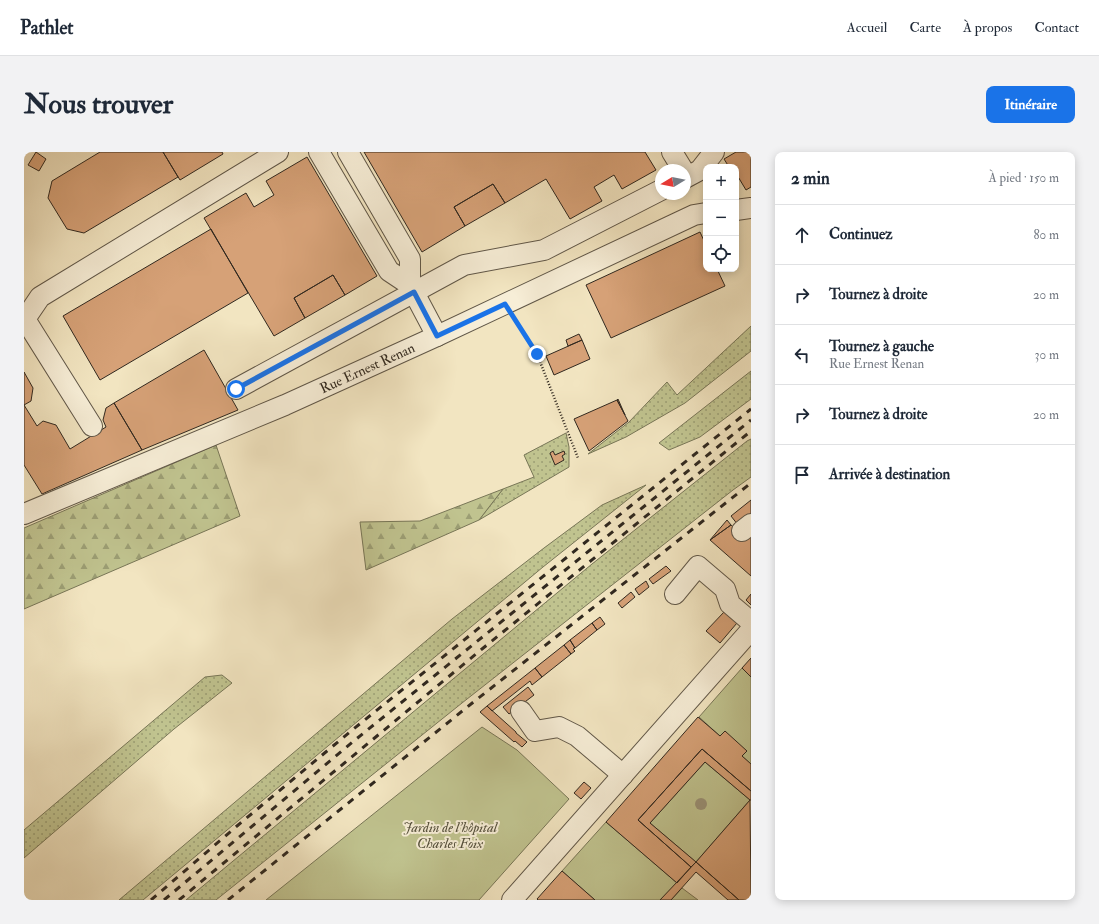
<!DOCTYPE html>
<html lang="fr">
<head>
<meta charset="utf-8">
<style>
	body { margin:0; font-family:"IM FELL Double Pica",serif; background:#f2f2f3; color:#1f2937 }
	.controls { position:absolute; right:12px; top:12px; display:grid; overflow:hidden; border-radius:8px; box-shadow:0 2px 10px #0003 }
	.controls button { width:36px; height:36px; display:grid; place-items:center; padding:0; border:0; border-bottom:1px solid #e0e1e3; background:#fff; color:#1f2937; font:20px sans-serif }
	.compass { position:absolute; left:631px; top:12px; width:36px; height:36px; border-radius:50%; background:#fff; box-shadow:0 2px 10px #0003; rotate:260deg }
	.stop { position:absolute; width:12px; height:12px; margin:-9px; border:3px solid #1a73e8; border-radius:50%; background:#fff }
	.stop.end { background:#1a73e8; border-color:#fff; box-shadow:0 1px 4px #0008 }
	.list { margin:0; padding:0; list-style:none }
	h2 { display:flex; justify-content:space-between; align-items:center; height:52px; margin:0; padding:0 16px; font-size:17px }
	h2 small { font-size:13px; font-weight:400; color:#747a83 }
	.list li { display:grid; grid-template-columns:26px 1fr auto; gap:12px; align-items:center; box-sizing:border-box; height:60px; padding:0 16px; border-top:1px solid #e0e1e3 }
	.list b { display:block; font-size:15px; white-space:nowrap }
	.list p { margin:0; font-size:13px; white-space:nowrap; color:#747a83 }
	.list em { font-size:13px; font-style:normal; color:#747a83 }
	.icon { flex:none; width:22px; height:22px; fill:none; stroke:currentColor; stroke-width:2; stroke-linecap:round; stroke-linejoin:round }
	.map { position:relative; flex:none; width:727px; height:748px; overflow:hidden; border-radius:8px }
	header { display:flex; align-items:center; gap:24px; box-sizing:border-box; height:56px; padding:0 20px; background:#fff; border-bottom:1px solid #e0e1e3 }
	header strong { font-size:19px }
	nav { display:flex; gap:22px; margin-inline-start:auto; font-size:14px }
	.intro { display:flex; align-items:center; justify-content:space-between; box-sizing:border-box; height:96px; padding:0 24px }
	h1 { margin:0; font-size:28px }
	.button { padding:10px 18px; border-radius:8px; background:#1a73e8; color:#fff; font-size:14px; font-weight:700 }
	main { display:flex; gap:24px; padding:0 24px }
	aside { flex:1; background:#fff; border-radius:8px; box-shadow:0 2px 10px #0003 }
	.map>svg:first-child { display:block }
</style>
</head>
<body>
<header>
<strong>Pathlet</strong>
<nav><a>Accueil</a><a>Carte</a><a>À propos</a><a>Contact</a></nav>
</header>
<div class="intro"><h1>Nous trouver</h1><a class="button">Itinéraire</a></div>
<main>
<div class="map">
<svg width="727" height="748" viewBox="0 0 727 748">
	<defs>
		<pattern id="grass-dots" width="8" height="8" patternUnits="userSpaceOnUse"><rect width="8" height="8" fill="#c0c38f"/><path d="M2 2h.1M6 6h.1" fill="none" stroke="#9c9e74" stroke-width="1.8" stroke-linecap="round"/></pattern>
		<pattern id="forest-firs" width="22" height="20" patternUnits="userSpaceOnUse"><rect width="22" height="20" fill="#c0c38f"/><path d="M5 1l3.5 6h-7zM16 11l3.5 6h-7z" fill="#9c9e74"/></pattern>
	</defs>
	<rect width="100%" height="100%" fill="#f2e5c1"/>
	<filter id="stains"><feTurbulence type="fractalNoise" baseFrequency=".005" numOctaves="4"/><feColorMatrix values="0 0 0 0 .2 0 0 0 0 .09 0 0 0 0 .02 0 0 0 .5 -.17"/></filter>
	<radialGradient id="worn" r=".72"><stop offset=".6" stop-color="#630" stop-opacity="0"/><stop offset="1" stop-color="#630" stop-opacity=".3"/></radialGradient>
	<path fill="url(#grass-dots)" stroke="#787657" d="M727,174V199L661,251L602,285L564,302L605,270L643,230L653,243Z
		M727,219V247L676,285L645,298L635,291Z
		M542,281L545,295V315L455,368L479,337L510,325L500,303Z
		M727,287V325L709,338L438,551L192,748H162L568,412L723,289Z
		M622,333L519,415L119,748H95L428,467L520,396L578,353Z
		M198,523L208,531L150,577L0,706V678L181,525Z"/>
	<path fill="url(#forest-firs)" stroke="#787657" d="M192,293L216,364L0,457V376Z
		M479,337L455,368L342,418L336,370L396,369Z"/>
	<path fill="#c0c38f" stroke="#787657" d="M718,516L727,525V612L718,604L723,599L696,584L675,565Z
		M458,575L493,598L545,647L455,748H242Z
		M681,610L726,648L672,710L626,671Z
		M582,670L653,731L637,748H571L538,719Z
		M658,736L674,748H647Z"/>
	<path fill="#d6a177" stroke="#30281f" d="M12,0L22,7L15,19L4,13Z
		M76,0H139L154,25L60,81L43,77L24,46L28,29Z
		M139,0H198L199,2L156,28Z
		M340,0H621L632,18L598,37L590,23L570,35L578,49L546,67L522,27L481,51L469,32L430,55L441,74L398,100Z
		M712,0H727V35L722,38L713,23H712V15H705L700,7Z
		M283,5L353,124L321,143L309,123L270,146L281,166L250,184L180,66L222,41L230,55L250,43L242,29Z
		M469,32L481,51L441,74L430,55Z
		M187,77L224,141L76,228L39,164Z
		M676,80L682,93V117H693L701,134L587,186L562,133Z
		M309,123L321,143L281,166L270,146Z
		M555,182L558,188L544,194L542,188Z
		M558,188L566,207L530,223L522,204Z
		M180,198L214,258L118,298L90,251Z
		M0,220L9,236L7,249L0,253L13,274L19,269L32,273L46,297L82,275L79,268L82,256L90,251L118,298L18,342L0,313Z
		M594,247L601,263L593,248Z
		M593,248L604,269L565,299L550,267Z
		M529,299L531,303L540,299L541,302L538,304L540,308L531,313L526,301Z
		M727,348V363L714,373L707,364Z
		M703,368L707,373L686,388Z
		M707,373L723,387L727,383V424L686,388Z
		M642,414L647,419L629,432L625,427Z
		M622,429L625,435L615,443L611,437Z
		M607,440L611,445L598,456L594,451Z
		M727,442V453L722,448Z
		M700,460L713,471L696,491L682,479Z
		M576,465L581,472L573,478L568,471Z
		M568,471L573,478L551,496L546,488Z
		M546,488L551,496L549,497L551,499L547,502L540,493Z
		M540,493L547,502L518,525L511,516Z
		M727,506V525L718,516Z
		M511,516L518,525L508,533L506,529L468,559L463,554Z
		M504,535L510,543L485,562L479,555Z
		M463,554L492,580V581L503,590L498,595L491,589L490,590L456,560Z
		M674,565L696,584L701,579L723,599L718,604L727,612V639L678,597L614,668L667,715L653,731L582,670Z
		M678,597L727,639V648H726L681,610L626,671L672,710L667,715L614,668Z
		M560,630L567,636L557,647L550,641Z
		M726,648L727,748H715L672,710Z
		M672,710L715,748H704L672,720L647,748H636Z
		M538,719L571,748H514L513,747Z"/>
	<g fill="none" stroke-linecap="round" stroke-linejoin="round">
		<defs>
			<g id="minor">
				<path d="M295,0L365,119L386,133L413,184"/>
				<path d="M324,0L386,107V133"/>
				<path d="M648,0L659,18"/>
				<path d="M661,26L676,18L690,0"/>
				<path d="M712,58L727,56"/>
				<path d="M212,237L440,113L520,98L637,38"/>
				<path d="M68,274L1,167L16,145L254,0"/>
				<path id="s1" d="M0,362L261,253L413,184L670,63L682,61"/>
				<path d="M718,379L727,372"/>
				<path d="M651,442L674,414L701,437L706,452L727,470"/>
				<path d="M497,559L511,579L535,575L553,584L599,623"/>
				<path d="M488,748L727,478"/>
			</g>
		</defs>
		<use href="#minor" stroke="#605748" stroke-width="22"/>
		<path stroke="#30281f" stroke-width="2.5" stroke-dasharray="1 2" stroke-linecap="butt" d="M490,166L513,202L554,306"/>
		<use href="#minor" stroke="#f7eed7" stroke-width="20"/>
		<path stroke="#30281f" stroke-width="3" stroke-dasharray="7 7" stroke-linecap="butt" d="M127,748L213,674L327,579L727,257
			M140,748L331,588L727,268
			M155,748L458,497L727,279
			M204,748L447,552L727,331"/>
	</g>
	<circle fill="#9b9277" cx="677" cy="652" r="6"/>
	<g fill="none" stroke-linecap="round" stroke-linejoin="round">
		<path stroke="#1a73e8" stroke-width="5" d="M212,237L390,140L413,184L481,152L513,202"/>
	</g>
	<g text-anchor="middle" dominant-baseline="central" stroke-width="4" stroke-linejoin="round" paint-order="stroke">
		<g font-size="14" fill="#30281f" stroke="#f7eed7">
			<text stroke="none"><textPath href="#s1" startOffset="373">Rue Ernest Renan</textPath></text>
		</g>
		<g font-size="14" font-style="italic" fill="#544f3b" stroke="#f7eed7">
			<text x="426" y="675">Jardin de l'hôpital<tspan x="426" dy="16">Charles Foix</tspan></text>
		</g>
	</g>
	<rect width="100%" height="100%" filter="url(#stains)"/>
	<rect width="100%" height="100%" fill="url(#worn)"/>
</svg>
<div class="controls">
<button>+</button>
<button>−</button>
<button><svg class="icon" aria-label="locate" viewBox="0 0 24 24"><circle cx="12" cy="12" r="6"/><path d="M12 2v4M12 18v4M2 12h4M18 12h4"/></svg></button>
</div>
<svg class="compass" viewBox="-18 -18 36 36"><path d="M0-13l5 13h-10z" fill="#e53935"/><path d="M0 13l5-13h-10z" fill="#747a83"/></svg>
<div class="stop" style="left:212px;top:237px"></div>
<div class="stop end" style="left:513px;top:202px"></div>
</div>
<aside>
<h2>2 min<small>À pied · 150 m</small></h2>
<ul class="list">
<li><svg class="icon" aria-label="ahead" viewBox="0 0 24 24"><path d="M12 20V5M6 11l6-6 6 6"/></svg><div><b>Continuez</b></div><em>80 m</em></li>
<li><svg class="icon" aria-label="right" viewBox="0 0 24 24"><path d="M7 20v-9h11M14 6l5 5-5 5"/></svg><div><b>Tournez à droite</b></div><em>20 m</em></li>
<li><svg class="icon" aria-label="left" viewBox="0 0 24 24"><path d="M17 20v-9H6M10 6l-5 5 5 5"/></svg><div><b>Tournez à gauche</b><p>Rue Ernest Renan</p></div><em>30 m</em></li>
<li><svg class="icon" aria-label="right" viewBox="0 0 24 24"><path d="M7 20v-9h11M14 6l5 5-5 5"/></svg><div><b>Tournez à droite</b></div><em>20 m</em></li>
<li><svg class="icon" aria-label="arrive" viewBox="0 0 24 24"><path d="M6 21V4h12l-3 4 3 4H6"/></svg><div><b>Arrivée à destination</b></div></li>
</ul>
</aside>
</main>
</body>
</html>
